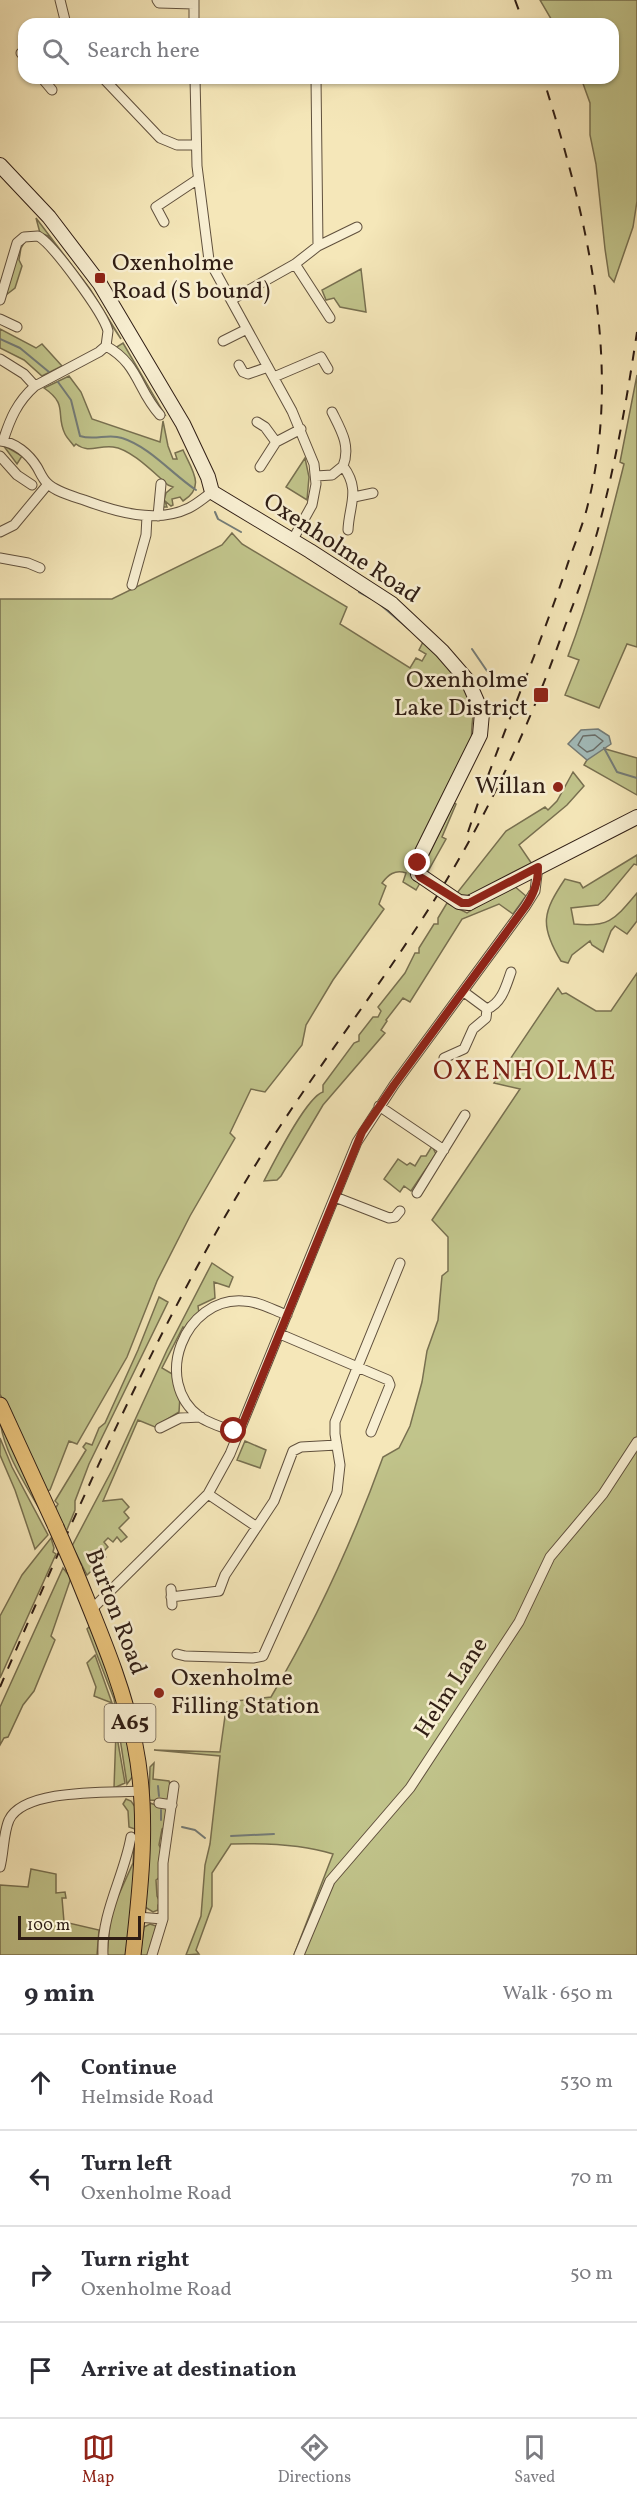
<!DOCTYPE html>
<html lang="en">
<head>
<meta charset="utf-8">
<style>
	body { margin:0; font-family:Vollkorn,serif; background:#f2f2f3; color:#2b2b33 }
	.scale { position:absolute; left:18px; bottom:15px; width:123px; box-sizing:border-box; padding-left:6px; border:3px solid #2f1d14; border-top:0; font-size:16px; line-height:21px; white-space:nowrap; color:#2f1d14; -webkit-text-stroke:4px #f8efd2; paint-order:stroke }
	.stop { position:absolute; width:18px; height:18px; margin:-14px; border:4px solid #8f2418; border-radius:50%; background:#fff }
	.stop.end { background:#8f2418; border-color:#fff; box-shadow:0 2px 6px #0008 }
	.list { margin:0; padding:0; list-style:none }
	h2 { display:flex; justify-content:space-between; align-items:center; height:78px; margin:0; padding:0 24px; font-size:26px }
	h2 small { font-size:20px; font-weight:400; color:#7c7c81 }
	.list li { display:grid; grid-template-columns:39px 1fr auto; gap:18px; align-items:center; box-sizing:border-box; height:96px; padding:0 24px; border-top:2px solid #e1e1e2 }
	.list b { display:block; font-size:22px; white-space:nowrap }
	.list p { margin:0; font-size:20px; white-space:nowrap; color:#7c7c81 }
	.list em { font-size:20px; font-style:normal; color:#7c7c81 }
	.icon { flex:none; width:33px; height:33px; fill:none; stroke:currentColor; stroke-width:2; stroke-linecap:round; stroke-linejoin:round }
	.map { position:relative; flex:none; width:637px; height:1955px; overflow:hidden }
	.search { position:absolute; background:#fff; box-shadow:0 2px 4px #0004; left:18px; right:18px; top:18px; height:66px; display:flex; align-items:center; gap:15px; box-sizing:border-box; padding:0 21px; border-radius:18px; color:#7c7c81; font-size:22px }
	.sheet { height:462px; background:#fff }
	nav { display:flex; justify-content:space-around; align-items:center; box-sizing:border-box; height:84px; border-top:2px solid #e1e1e2; background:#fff; font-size:16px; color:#7c7c81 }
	nav a { display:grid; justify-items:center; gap:3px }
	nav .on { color:#8f2418 }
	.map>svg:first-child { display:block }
</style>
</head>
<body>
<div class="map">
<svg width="637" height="1955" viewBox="0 0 637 1955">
	<rect width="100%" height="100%" fill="#f5e7b9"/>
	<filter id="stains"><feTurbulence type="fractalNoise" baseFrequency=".00333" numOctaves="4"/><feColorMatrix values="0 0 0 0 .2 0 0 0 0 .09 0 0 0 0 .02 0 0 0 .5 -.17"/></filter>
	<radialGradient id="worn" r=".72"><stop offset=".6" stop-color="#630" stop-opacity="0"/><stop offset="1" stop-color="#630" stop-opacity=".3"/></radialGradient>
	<path fill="#c1c48b" stroke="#787050" stroke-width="1.5" d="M540,0H637V201L633,227L614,282L609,276L605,249L596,164L590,135V103L581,78H613V24H554Z
		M36,218L90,289L121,339L76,271L48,236L40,233Z
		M23,241L24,243L21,248L19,260L22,266L15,288L6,295L16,250Z
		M361,269L366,312L340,307L334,298L326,300L322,290Z
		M0,329L36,348L42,344L62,366L42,376L24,360L0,348Z
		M123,343L165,415L161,414C147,390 138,365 115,348Z
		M637,375V647L627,644L599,708L565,695L579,660L568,656C592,593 608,528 624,464L620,462Z
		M69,376L81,392L92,419L160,442L163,421L168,446L173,459H177L175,453L183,450C192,470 206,487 183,501L180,497L172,499L173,505L171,506L165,501L167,507H162L166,493L173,487L168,485C154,473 131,449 113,447C98,445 89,454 76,444L74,446C71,442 67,438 65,434C55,414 69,405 44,388Z
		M3,445L22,456L17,464Z
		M305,458L309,477L307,500L286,487Z
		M232,533L242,544L347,607L340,624L410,668L416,658L422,661L426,654L419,650L424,640C444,658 465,676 473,704C475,711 470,729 472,741L414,863L420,883L416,890L403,882L406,873C395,869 388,875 382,883L386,886L379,904L384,909L333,980L306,1025L302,1045L265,1092L251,1089L230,1133L235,1138L190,1216L157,1281L127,1357L77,1444L69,1441L50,1490L45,1492L0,1394V599H112L222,545Z
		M595,746L637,758V795L584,765Z
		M573,772L584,786L567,805L519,845L532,864L465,898L457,893L506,831L545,807L548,810L557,801Z
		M454,803L456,804L442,837L446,839L427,873H425L423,867Z
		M637,855V865L634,864L605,899L598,905L571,908L574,924C609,928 615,919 637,893V921L627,934L615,926L611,931L603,952L592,945L590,941L572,955L568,963L561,961C539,925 543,912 565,879L580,883L583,888Z
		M513,885L526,896L513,914L499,904L462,919L410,1002L403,998L386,1020L387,1021L381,1030L385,1033L323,1105L281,1176L277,1180L264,1181C273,1164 306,1097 323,1092V1085L354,1043L359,1041V1035L373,1017H378L381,1011L378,1007L405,973L415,953H419V948L434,924H438V918L447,903L467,913Z
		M637,973V1955H294L333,1854C301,1844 264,1843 231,1844L212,1873V1906L196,1950L199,1954L186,1955L201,1916L205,1865L210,1844L220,1756L154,1750L220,1752L227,1702L271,1697C316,1621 353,1540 383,1457L399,1448L410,1426L422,1382L427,1351L438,1320L442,1276L448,1271V1237L432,1220L520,1089L494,1083L558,988L562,994L566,993L596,1011H611Z
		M432,1146L436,1154L411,1191L404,1186L400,1192L384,1179L398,1159L407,1165L410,1163L415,1166L421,1156H426Z
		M212,1263L233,1277L229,1287L214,1282L215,1298L198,1306L199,1313L185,1328L183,1327L162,1368L174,1375L180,1396L179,1412L155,1427L138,1420L103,1501L122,1499L129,1507L124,1512L129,1518L119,1528L127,1537L121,1542L117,1537L113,1542L108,1538L104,1542L108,1547L102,1553L106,1557L87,1575L72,1546L112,1470L167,1350Z
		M159,1297L168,1302L89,1464L75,1501V1510L66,1532L55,1509L58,1504L55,1501L86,1450L83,1447L86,1443L92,1445L99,1428L105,1423L138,1350Z
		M0,1416L47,1522C31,1493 0,1449 0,1416Z
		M0,1438L12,1467L48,1535L35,1549L15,1490L0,1455Z
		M245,1441L266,1450L260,1468L237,1460Z
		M51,1538L54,1548L53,1552L56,1554L0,1678V1616L22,1575Z
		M63,1568L71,1578L51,1636L55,1640L34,1691L23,1705L8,1737L4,1738L0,1745V1707Z
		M90,1626L120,1700L133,1776L127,1784L114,1699L87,1629Z
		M95,1655L112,1703L94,1696L96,1687L87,1663Z
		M116,1731L125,1783L114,1788Z
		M154,1763L153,1779L169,1781L172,1792L168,1801L149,1800L150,1767Z
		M126,1799L131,1801L138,1811L129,1955H107L111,1912L133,1863L135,1829L129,1827L128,1811L123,1804Z
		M150,1803L167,1809L165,1827L162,1829L159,1845L161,1849L160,1877L156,1880L157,1896L161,1904L158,1905V1910L153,1912L145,1907L149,1857Z
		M31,1869L56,1874V1893L65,1892L66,1898H62L64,1922L99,1930L97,1955H0V1885L28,1887Z
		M150,1924L156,1926L150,1955H140L144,1927Z"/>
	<path fill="#a2bcbb" stroke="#747c78" stroke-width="1.5" d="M598,729L609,736L611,744L587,760L568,744L581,730Z"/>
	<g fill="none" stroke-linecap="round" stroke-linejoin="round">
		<path stroke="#686c68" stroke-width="1.5" d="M595,735L603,741L593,750L587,752L578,745L583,736Z"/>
		<path stroke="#747c78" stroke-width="2" d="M0,339L20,348L49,372
			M58,382L71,400L80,436C95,441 108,433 122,438C150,447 172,474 196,490
			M215,512L218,519L241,532
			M359,592L376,601L410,630
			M472,649L487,671
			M604,748L617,772L637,778
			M158,1786L159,1796
			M161,1810V1820
			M182,1827L195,1830L205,1838
			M231,1836L274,1834"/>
		<defs>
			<path id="street" d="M60,0L66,24
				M157,0L159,3L194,4
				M194,0V24
				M276,24H281
				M21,53L24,56
				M42,78L52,90
				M103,78L160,138L177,145H196
				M195,78L197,166L209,260L292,411L314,464L316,484L312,505L292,541
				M164,222L156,207L198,179
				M318,246L357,227
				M295,264L330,318
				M0,300L17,243L24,237L38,236C53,244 104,314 108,331L106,346L99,352L35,386C17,402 10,419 3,441
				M231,300L295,264L318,246L316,78
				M0,319L17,327
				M223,341L247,329
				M106,346C139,364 137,390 160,415
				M0,359L24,374L35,386
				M239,365L243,372L248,374L268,367
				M274,377L321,357L328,369
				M332,412C341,430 351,446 343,466C361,490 349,505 348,530
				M257,422L265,427L276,442
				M0,441C15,442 29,454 37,467C40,472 42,478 47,483C56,492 72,496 84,500C116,512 156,524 189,508C197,504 204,498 212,492
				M0,456L17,475L32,485
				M260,467L276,442L301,429
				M316,476L332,475L343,466
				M354,497L373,493
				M158,516L161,484
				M0,532L14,525L48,484
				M0,558L28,563L40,568
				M132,585L146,535L147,516
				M464,992L487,1009
				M444,1058L464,1049L473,1029L486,1018L487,1009C502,1003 506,986 511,972
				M379,1106L444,1150
				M417,1193L465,1115
				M335,1197L389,1218L395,1217L400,1211
				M280,1334L388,1380L390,1385L371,1432
				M160,1428L180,1418L201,1417
				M239,1433C227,1429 210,1424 200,1417C151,1381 185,1297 243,1301C258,1301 273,1310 287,1315
				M208,1494L257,1527
				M171,1589L172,1605
				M171,1597L219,1591L225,1575L274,1501L293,1451L301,1447L337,1445
				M91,1610L208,1494L230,1454L357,1142L394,1085L525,907L535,891L538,866
				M177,1654L185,1656L253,1658L263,1656L337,1492L340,1465L335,1434V1422L400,1263
				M159,1803L172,1805
				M0,1867C4,1852 3,1834 9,1820C24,1788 110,1793 142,1791
				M137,1917L163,1919
				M103,1955C101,1913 124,1877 131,1837
				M152,1955L163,1919V1863L174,1786
				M299,1955L330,1881L410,1788L519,1622L550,1557L603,1494L637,1442"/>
			<path id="secondary" d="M0,165L49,217L100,284L183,424L208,477L212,492L310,551L392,604L442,651L468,681L482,713L480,735L419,858L417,867L418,874
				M469,903L637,817"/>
			<path id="primary" d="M0,1405L56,1527
				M74,1568C97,1626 123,1683 135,1745C149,1814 141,1885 133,1955"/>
		</defs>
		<use href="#street" stroke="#60503d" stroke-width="11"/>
		<use href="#secondary" stroke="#2f1d14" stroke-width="16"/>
		<use href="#primary" stroke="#2f1d14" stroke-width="17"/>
		<use href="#street" stroke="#f8efd2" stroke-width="9"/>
		<use href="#secondary" stroke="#f8efd2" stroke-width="14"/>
		<use href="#primary" stroke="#eac47c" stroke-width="15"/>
		<path stroke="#2f1d14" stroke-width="2" stroke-dasharray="10 10" stroke-linecap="butt" d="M515,0L524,24
			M468,832C498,743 536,657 566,569C573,547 583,526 588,504C623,363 586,213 543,78
			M0,1687C76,1511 154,1333 253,1169C312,1072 384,983 443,886C493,804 533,717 565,626C577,595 588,564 597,533C615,467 627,399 637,332"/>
		<defs>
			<path id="secondary-bridge" d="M418,874L459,902L469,903"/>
			<path id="primary-bridge" d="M56,1527L74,1568"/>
		</defs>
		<use href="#secondary-bridge" stroke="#2f1d14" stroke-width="16" stroke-linecap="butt"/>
		<use href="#primary-bridge" stroke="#2f1d14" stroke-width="17" stroke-linecap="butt"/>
		<use href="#secondary-bridge" stroke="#f8efd2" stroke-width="14"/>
		<use href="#primary-bridge" stroke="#eac47c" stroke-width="15"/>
	</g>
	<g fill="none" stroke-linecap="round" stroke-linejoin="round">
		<path stroke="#8f2418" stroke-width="8" d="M234,1431L239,1433L362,1132L394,1085L525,907C534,894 538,883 538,867L469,903H462L420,877L417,871L418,863"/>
	</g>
	<g fill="#8f2418" stroke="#f8efd2" stroke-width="2">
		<rect x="94" y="272" width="12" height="12" rx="3"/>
		<rect x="533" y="687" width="16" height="16" rx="3"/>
		<circle cx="558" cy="787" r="6"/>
		<circle cx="159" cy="1693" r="6"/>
	</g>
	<g text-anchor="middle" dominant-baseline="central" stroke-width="5" stroke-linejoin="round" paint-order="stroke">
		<rect fill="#f8efd2" stroke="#6b5c4d" stroke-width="1.5" x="104.5" y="1704" width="51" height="38" rx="4.5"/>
		<g font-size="22" font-weight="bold" fill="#2f1d14">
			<text x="130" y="1723">A65</text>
		</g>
		<g font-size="24" fill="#2f1d14" stroke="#f8efd2" text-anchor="start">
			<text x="112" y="264">Oxenholme<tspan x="112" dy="28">Road (S bound)</tspan></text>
			<text x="528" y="681" text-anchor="end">Oxenholme<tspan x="528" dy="28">Lake District</tspan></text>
			<text x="546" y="787" text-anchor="end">Willan</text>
			<text x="171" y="1679">Oxenholme<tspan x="171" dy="28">Filling Station</tspan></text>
		</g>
		<g font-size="24" fill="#2f1d14" stroke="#f8efd2">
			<text transform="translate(341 549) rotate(33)">Oxenholme Road</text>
			<text transform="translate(115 1612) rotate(69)">Burton Road</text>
			<text transform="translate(452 1688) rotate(-57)">Helm Lane</text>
		</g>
		<g font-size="27" letter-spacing="1.5" fill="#7a1f14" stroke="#f8efd2">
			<text x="525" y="1072">OXENHOLME</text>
		</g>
	</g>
	<rect width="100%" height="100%" filter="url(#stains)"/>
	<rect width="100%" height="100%" fill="url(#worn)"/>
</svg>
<div class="scale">100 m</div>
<div class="stop" style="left:234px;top:1431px"></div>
<div class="stop end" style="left:418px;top:863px"></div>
<div class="search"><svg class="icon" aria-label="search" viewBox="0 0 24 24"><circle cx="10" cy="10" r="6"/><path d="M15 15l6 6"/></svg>Search here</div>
</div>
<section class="sheet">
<h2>9 min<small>Walk · 650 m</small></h2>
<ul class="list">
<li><svg class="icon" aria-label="ahead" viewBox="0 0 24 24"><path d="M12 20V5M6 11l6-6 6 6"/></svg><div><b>Continue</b><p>Helmside Road</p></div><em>530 m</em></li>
<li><svg class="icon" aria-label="left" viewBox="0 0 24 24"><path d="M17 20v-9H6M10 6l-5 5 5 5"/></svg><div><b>Turn left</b><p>Oxenholme Road</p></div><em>70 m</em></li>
<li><svg class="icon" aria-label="right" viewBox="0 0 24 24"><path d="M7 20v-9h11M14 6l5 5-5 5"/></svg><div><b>Turn right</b><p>Oxenholme Road</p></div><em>50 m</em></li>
<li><svg class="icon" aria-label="arrive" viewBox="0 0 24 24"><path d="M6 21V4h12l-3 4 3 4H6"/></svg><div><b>Arrive at destination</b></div></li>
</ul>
</section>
<nav>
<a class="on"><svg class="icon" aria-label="map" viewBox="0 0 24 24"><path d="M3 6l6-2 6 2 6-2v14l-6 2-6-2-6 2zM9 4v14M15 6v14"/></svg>Map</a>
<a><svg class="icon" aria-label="directions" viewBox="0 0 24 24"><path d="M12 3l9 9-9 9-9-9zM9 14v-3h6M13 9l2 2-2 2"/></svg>Directions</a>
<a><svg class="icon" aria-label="saved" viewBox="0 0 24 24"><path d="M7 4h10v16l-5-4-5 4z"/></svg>Saved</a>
</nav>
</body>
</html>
